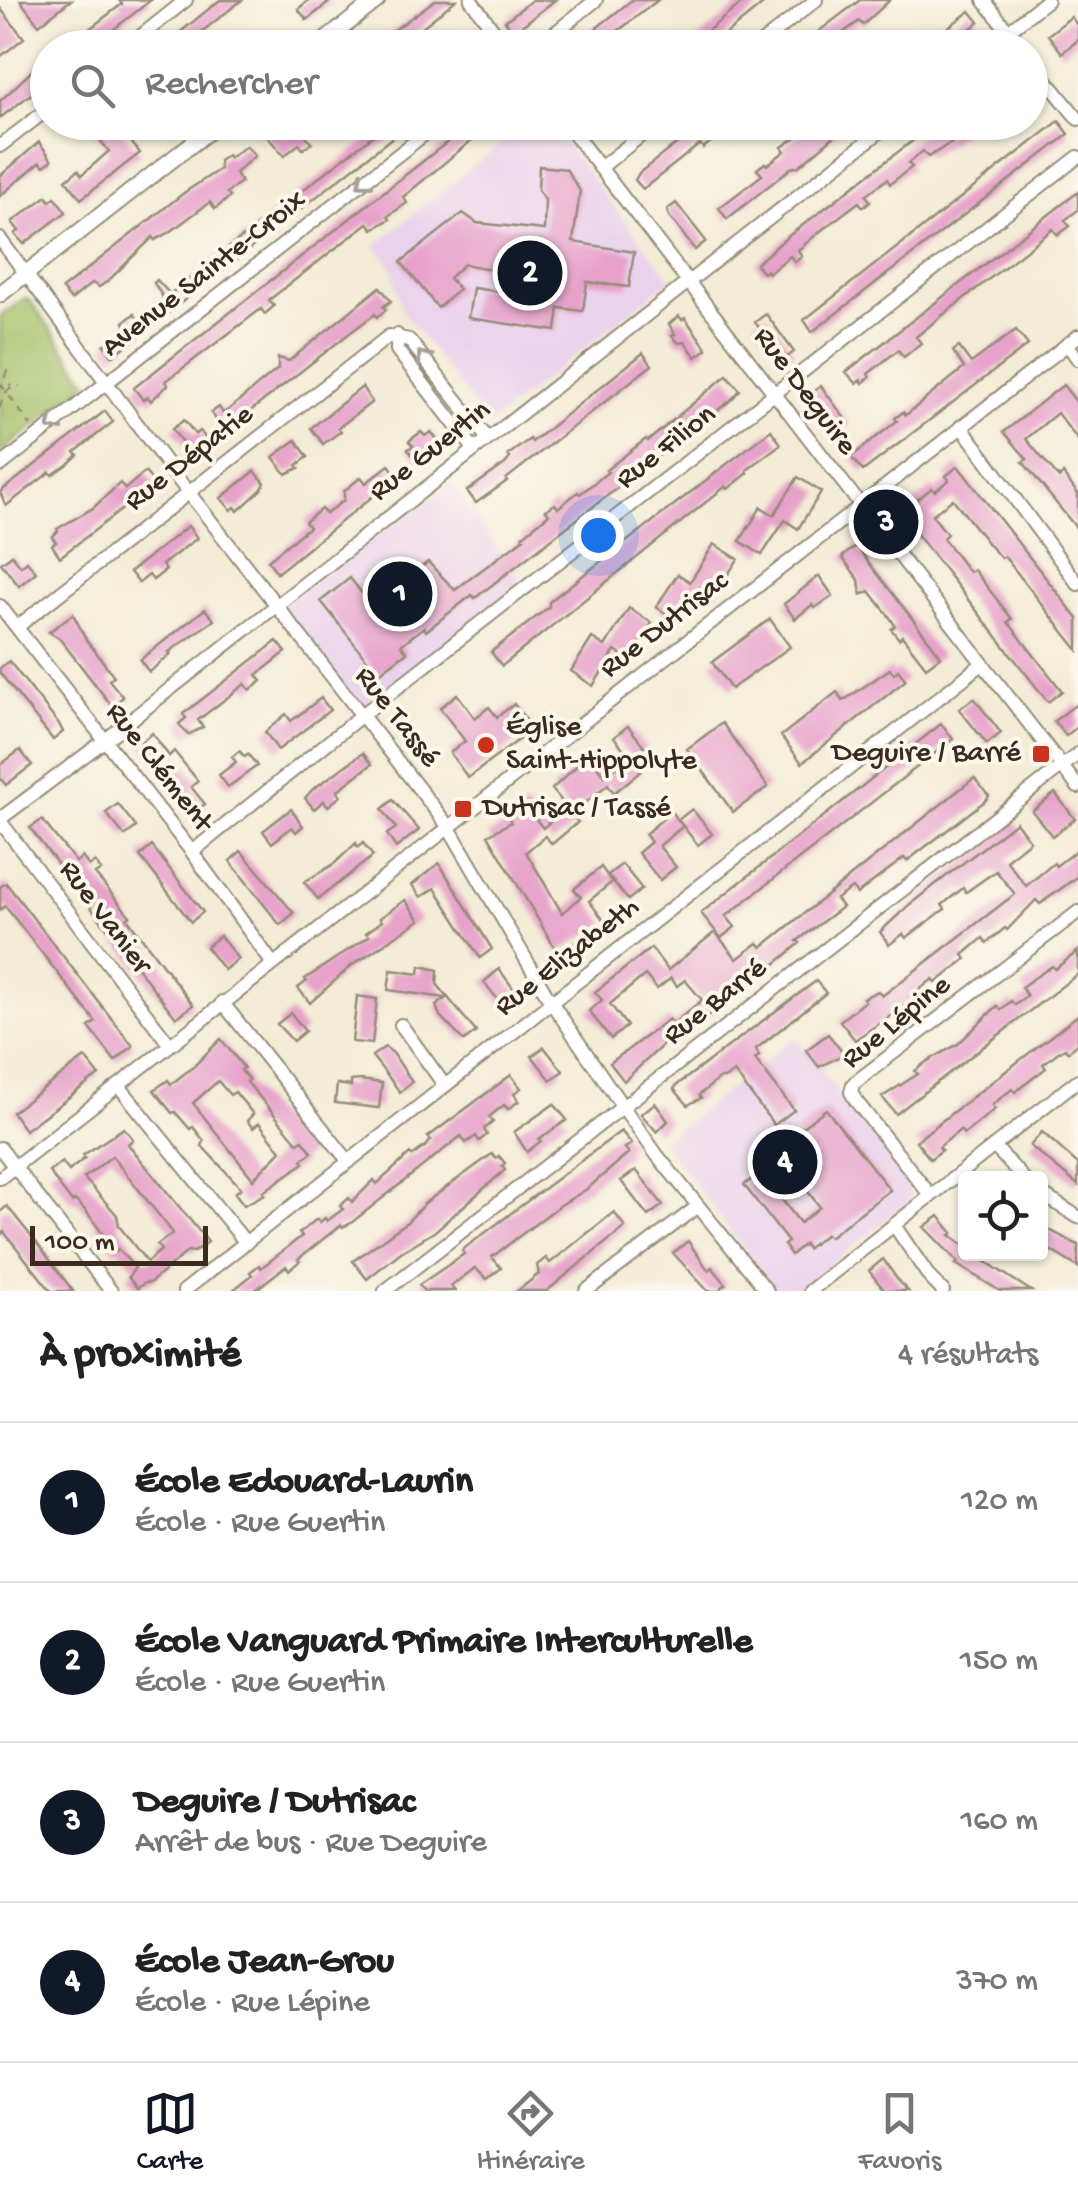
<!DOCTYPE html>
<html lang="fr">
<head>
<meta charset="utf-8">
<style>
	body { margin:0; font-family:"Gochi Hand",sans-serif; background:#f6f6f6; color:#222 }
	.controls { position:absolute; right:30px; bottom:30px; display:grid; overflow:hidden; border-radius:10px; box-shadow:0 2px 8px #0004 }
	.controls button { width:90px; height:90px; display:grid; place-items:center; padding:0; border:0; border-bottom:2px solid #e0e0e0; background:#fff; color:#222; font:50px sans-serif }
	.scale { position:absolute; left:30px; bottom:25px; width:178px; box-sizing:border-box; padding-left:10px; border:5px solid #3b2a1e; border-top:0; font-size:28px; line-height:35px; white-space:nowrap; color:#3b2a1e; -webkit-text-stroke:8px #fbf7ec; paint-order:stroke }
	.you { position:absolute; left:598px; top:535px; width:35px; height:35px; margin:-25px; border:8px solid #fff; border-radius:50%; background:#1a73e8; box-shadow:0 0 0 15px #1a73e833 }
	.badge { display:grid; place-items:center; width:65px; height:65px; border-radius:50%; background:#111827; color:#fff; font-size:32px; font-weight:700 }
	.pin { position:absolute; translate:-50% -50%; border:5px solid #fff; box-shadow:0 2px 10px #0006 }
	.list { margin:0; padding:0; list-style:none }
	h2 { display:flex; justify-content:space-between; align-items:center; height:130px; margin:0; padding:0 40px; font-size:42px }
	h2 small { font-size:32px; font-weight:400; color:#767676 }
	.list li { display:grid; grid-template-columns:65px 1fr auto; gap:30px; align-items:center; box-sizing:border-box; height:160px; padding:0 40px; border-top:2px solid #e0e0e0 }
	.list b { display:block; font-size:38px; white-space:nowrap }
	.list p { margin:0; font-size:32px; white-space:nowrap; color:#767676 }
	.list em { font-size:32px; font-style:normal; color:#767676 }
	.icon { flex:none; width:55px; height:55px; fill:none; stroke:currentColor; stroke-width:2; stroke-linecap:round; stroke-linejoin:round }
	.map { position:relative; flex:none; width:1078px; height:1291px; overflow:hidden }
	.search { position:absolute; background:#fff; box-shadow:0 2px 8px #0004; left:30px; right:30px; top:30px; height:110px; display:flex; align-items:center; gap:25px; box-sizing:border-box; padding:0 35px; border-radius:55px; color:#767676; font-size:38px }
	.sheet { height:770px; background:#fff }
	nav { display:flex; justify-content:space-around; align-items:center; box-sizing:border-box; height:140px; border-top:2px solid #e0e0e0; background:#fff; font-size:28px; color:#767676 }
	nav a { display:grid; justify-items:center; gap:5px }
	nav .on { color:#111827 }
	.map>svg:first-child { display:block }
</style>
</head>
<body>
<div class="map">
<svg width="1078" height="1291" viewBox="0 0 1078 1291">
	<rect width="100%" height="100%" fill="#fbf7ec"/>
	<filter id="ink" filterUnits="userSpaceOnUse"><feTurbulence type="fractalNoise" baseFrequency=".01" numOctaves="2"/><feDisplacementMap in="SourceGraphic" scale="20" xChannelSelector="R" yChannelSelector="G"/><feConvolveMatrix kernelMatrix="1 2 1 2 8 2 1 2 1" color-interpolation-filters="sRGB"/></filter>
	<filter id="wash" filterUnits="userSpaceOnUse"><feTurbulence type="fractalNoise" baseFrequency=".0048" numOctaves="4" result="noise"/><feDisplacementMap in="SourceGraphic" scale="40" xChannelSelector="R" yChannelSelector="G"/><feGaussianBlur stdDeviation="2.25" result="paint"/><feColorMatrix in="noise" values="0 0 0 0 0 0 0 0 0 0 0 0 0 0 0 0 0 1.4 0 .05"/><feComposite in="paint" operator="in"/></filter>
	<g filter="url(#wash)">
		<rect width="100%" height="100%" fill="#f3ecd6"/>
		<path fill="#ead1ec" d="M527,123H548L671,279L489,424L402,311L392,267L375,245Z
			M451,484L521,582L362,715L277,606Z
			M795,1037L908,1182L911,1191L910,1200L798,1291H777L662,1142Z"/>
		<path fill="#a3bf66" stroke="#6f7442" stroke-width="2.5" d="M25,298L31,302L87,381L84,388L0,453V316Z"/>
		<g id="blocks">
			<path fill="#e7a1ca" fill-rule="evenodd" d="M20,0H71L39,25Z
				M119,0H151L95,44L96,48H81L75,40L122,4Z
				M220,0H242L181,48H172L168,42Z
				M309,0H332L307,20L298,9Z
				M435,0H456L400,45L390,33Z
				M532,0H555L514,32L505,21Z
				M632,0H658L618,31L613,38L616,41L607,48H571Z
				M746,0H768L709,48H686Z
				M860,0H890L863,25L859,21L823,48H811L806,41Z
				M0,8L24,38L0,57Z
				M970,11L979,22L946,48H937L931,40Z
				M1071,17L1078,26V40L1062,53L1048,35Z
				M39,64L48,70V81L0,118V101Z
				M1059,121L1069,134L812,332L804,320Z
				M85,122H115L140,153L81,199L66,180L78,170L82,175L109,151Z
				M282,122H315L303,132L312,143L303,149L299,144L284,156L266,135Z
				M390,122H412L113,356L104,345L127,329L124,322L134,314L138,319L164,299L154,283L157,280L170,294Z
				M473,122H494L403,197L407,203L388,216L390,219L373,229L368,223L269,300L274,306L265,314L261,309L166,381L168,385L151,401L148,397L143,400L134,388L150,375Z
				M704,122H709L716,131L709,137L712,141L703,148L700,144L643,189L635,180L639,173Z
				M828,122H851L799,166L791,168L727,219L719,208L762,175L757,169L765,163L767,165L785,151L782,147L816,123L821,128Z
				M937,122H972L951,143L928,157L923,151L908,163L912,167L890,184L887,179L866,195L870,201L863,207L859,202L823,229L798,250L802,256L795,262L790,256L769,273L767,270L763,273L756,264L786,238Z
				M39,142L52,160L44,166L40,162L0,196V176Z
				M246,146L255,156L235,173L241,182L227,193L230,197L215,209L210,202L170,232L155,240L153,237L108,281L99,287L92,283L71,300L62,289L185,192L220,169L219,161L227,155L229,158Z
				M539,166L566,169L580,191L573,242L634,252L629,287L587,282L583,311L559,308L556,331L468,318L473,288L535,297L537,278L464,264L449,278L459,289L438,308L401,262L463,213L477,223L544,230L545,200L538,190Z
				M1078,192V210L1065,220L1070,226L1058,235L1053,229L934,322L916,337L921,343L904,357L898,350L868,374L870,377L863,383L861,380L856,383L846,372Z
				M47,196L50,201L55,197L66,212L24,244L15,234L19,231L12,222Z
				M676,203L706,241L695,250L669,216L667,210Z
				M380,287L391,301L383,307L386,310L377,317L375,314L351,332L225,431L211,413L219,407L223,413L228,410L278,369V358L289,361Z
				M766,314L794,352L783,360L755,322Z
				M679,316L682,320L685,318L707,349L696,357L685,342L679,343L672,336L675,334L669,324Z
				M1016,330L1028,345L863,471L851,457L897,421L895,418L903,412L906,415L964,368L953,351L959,347L971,363Z
				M643,353L652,365L506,479L507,481L476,503L467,491L505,464L510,458L508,455L530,439L532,442Z
				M727,375L740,390L731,400L475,598L472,595L426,631L424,627L401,645L407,652L378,674L321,601L350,578L364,596L374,589L382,598L428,562L455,590L524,538L522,536L549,514L546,510L555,504L558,508L578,492L580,494L608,472L606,470L646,439L648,441Z
				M1063,385L1078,404V440L1057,413L1026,439L1059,478L1063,474L1078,494V530L1023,462L1027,459L1004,432Z
				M821,386L849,424L839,432L809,395Z
				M362,387L372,402L338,428L341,431L323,444L311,428Z
				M105,411L113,422L75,452L78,455L67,465L52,475L50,472L6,506L0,492Z
				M184,420L195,434L200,431L210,444L193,457L172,429Z
				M771,430L781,444L747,470L748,473L728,489L726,486L502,666L491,652L549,607V602L559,594Z
				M421,432L425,436L431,432L440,443L417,461L408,449L413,446L409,441Z
				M296,440L308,457L297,465L299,468L286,474L273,457Z
				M389,465L401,480L387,485L277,573L268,560L309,527L305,522L321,509L326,514L344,500V491L361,477L366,483Z
				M958,466L1078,619V650L1004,556L1001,558L989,545L953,499L932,515L947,534L943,538L969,572L974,570L995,597L1012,619L1008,622L1062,691L1048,702L912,528L909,530L897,516L932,488L935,491L949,480L946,476Z
				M255,471L265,483L261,490L238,511L235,507L231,510L221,498Z
				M145,472L155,484L60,557L52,545L56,542L52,537L58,531L57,529L93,508L120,483L125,489Z
				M798,477L821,492L798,529L785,520L762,555L740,541L761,507L774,515Z
				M188,526L197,538L162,565L166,570L153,580L149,575L139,583L130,572Z
				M714,544L738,559L714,596L701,587L679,622L656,607L678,574L690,582Z
				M856,546L941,656L926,667L902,636L899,639L891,629L895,626L891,619L870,591L861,595L859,580L842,557Z
				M12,555L21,566L27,561L36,572L19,586L1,563Z
				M819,576L833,596L815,608L812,605L795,619L784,604Z
				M629,608L652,623L629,660L615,651L593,686L571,671L592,638L605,646Z
				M205,609L214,620L169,652L171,654L149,672L140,660Z
				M73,614L86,639L114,676L109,680L123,697L112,706L59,638L49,632Z
				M770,619L790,647L731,689L712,662Z
				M277,641L286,652L257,675L262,681L250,690L245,684L198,720L203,727L188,735L179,724L186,718L183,714Z
				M9,661L60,726L63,732L53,740L0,673V668Z
				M890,669L894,674L898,670L906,680L802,763L781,736L837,692L843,701Z
				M457,694L475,718L489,707L497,717L514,704L533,729L468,778L450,753L465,741L440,708Z
				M321,698L330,710L278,750L265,732L286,714L291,721Z
				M974,698L1001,733L987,744L959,709Z
				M1078,703V726L1066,736L1054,721Z
				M722,723L768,787L733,812L687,749Z
				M941,724L953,739L726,916L735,927L721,938L701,913Z
				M628,726L648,751L635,763L614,737Z
				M152,733L169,756L174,751L198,781L191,787L205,804L193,813L144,749L141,742Z
				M20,750L32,765L6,785L0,778V765Z
				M239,751L245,757L248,754L257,766L228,787L219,775L236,762L232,757Z
				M363,753L372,764L337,791L341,796L328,806L324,801L314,809L305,798L312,790Z
				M588,755L605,776L629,757L641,771L614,793L608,784L572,814L552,789Z
				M974,778L989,796L985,801L907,861L904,858L857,894L852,888L836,899L842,907L797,941L800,943L785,956L674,1043L669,1045L666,1042L624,1081L610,1063L669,1019L673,1024L702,1000L685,980L677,986L671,978L657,989L645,975L610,1004L627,1026L611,1039L589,1011L602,1000L595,992L651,948L668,970L715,932L737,959L758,943L762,947Z
				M1055,793L1075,819L1052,836L1032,811Z
				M393,800L419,830L396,848L387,834L396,828L382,809Z
				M118,804L136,827L125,836L106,813Z
				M525,806L543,828L566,808L578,822L552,844L545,836L526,852L562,913L581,897L574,889L601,867L612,882L589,901L606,923L558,953L488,835L511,822L509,819Z
				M291,809L303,826L296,832L292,827L272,843L263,831Z
				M692,809L712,834L698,845L678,820Z
				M671,812L683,826L659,846L676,867L660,880L638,853L651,842L645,834Z
				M42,820L76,862L82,857L89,866L95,862L101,870L95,874L130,916L127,918L193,1005L176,1018L30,828Z
				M1016,822L1030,841L1006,860L1026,886L1054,863L1056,866L1078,849V876L1040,904L1036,900L1007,930L1005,928L987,943L983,938L963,955L966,959L936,983L933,979L911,996L914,1000L855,1040L840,1021L865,1001L863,998L878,991L882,996L1015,894L996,871L966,892L963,888L942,905L945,909L906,938L903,934L889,945L880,932L909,905Z
				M356,843L358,847L363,843L373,856L318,899L304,882L334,864Z
				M152,846L203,912L191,922L140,856Z
				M241,851L294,913L280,925L230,861Z
				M439,863L492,949L480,958L435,888L421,897L412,885Z
				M622,864L642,889L628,900L608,875Z
				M6,883L133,1046L115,1061L89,1027L96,1022L5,906L0,910V887Z
				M405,900L420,920L351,966L310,1003L298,988L307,981L305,979L369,936L366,933L382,921L380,918Z
				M220,936L238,959L224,970L206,947Z
				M1078,951V974L896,1114L882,1097L918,1074L915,1071L926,1062L958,1044L997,1006L1001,1010L1011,1001L1015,1005L1027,996L1021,987L1052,966L1055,969Z
				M420,966L438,970L437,984L476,1032L464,1041L440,1016L436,1006L446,998L388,990L391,970L419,974Z
				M499,969L521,999L511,1007L506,1002L502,1005L484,982Z
				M816,981L826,993L756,1049L759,1056L755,1059L794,1110L774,1125L734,1072L726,1078H720L699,1095L701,1098L688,1105L674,1089L677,1085Z
				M357,996L377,999L372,1044L352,1042Z
				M291,1013L305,1031L293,1041L277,1024Z
				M1078,1015V1044L1068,1052L1065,1048L1057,1053L1043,1064L1046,1068L1015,1092L1012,1089L992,1105L995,1109L964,1134L960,1130L939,1147L942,1150L930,1159L916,1141Z
				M828,1034L844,1054L819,1067L806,1050Z
				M221,1039L244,1068L241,1070L249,1080L247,1082L268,1107L298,1143L303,1140L312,1152L302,1160L304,1163L263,1192L265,1194L244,1205L235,1193L241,1188L202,1146L204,1141L193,1127L190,1129L175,1112L172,1113L154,1090L168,1080L171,1084L193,1067ZM218,1081L230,1095L235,1092L253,1114L247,1121L253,1128L259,1123L281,1151L253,1179L193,1103Z
				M385,1047L393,1053L412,1082L400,1092L372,1056Z
				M544,1047L563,1071L551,1080L532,1056Z
				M85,1058L99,1075L25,1130L12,1112Z
				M511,1075L521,1088L514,1094L519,1101L508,1109L504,1105L489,1117L493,1122L484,1129L487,1135L479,1141L476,1136L466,1143L461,1136L351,1223L343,1227L341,1225L298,1259L300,1261L289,1270L286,1266L254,1291H232L252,1275L250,1272L259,1265L261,1268L302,1236L299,1233L317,1219L320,1222L325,1218L327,1221L343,1209L340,1206L349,1198L352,1202L374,1180L377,1184L410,1154L412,1156L427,1145L431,1140L428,1137Z
				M360,1080L382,1083L379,1108L335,1103L337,1084L351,1086V1081Z
				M655,1103L668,1121L657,1132L641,1114Z
				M554,1104L567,1120L539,1139L541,1141L527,1152L514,1132Z
				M826,1109L890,1190L829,1237L826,1234L807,1249L804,1244L791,1255L784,1245L788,1242L744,1185L761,1172L800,1223L820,1207L786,1164L808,1147L796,1132Z
				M124,1128L133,1139L128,1144L208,1242L194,1252L188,1251L150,1283H145L137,1288L128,1277L135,1268L118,1249L116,1252L86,1211L75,1200L72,1202L49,1172L62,1162L69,1171L85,1158L83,1155ZM112,1156L173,1233L157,1245L161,1250L147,1262L119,1226L117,1215L84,1178Z
				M621,1131L632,1144L625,1148L629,1153L587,1189L559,1206L492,1257L501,1268L487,1279L475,1268L451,1286L455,1291H424L419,1285L464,1254L462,1250Z
				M1042,1132L1078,1164V1185L1030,1146Z
				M492,1154L496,1158L499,1156L505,1163L502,1166L505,1170L434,1232L401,1252L367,1279L353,1261L407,1222L425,1203Z
				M636,1170L663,1205L648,1216L621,1181Z
				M7,1206L43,1251L73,1291H51L4,1232L0,1235V1212Z
				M614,1212L625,1227L559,1281L547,1291H517L539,1274L537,1265L546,1258L550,1263Z
				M939,1216L953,1233L950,1235L966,1247V1254H974L1031,1291H1000L956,1264L958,1262L924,1227Z
				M1040,1225L1078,1245V1267L1040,1244Z
				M688,1241L708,1270L712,1267L726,1284L718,1291H708L673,1253Z
				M883,1259L900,1283L908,1291H885L869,1271Z"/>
		</g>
	</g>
	<g filter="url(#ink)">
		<use href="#blocks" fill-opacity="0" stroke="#978b7a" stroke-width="2.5"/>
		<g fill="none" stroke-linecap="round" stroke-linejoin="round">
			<defs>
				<path id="minor" d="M471,0L507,48
					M984,0L1021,48
					M126,48L186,0
					M536,48L596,0
					M755,48L816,0
					M987,48L1047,0
					M1030,60L1078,119
					M565,122L1078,787
					M0,146L48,109
					M600,168L658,122
					M0,239L178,479L448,826L551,1002L623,1107L657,1155L767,1291
					M397,335V350L474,449
					M1067,344L1078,359
					M961,426L1078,584
					M0,466L440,122
					M0,606L192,852L273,964
					M17,627L389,336L409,340L488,439
					M0,819L104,741L892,122
					M0,821L170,1045
					M192,852L362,715L1078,157
					M222,1002L349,1162
					M401,1025L445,1086
					M119,1086L246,1243
					M994,1146L1023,1178
					M0,1148L111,1291
					M0,1178L1078,336
					M1040,1193L1078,1217
					M931,1196L856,1101L851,1092L853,1084L1078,912
					M894,1225L930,1278L943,1291
					M184,1291L982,664
					M385,1291L1078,754
					M586,1291L697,1207
					M810,1291L1078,1080"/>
				<path id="tertiary" d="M316,48L377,0
					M0,294L220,122"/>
			</defs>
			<use href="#minor" stroke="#978b7a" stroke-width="16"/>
			<use href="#tertiary" stroke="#978b7a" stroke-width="19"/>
			<path stroke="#978b7a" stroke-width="2.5" stroke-dasharray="8 8" stroke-linecap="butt" d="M7,370L5,377L11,386
				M0,383L31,426
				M0,408C2,397 6,386 20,386"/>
			<use href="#minor" stroke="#fff" stroke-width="12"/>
			<use href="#tertiary" stroke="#fff" stroke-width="15"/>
		</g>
		<defs><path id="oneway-chevron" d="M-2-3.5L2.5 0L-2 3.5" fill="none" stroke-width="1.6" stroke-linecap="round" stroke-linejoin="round" transform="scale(2.5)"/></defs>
		<g stroke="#a79f9a">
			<use href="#oneway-chevron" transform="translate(363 182) rotate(142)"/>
			<use href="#oneway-chevron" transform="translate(423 357) rotate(-128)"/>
			<use href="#oneway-chevron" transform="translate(53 425) rotate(143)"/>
		</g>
	</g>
	<g fill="#c8321e" stroke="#fbf7ec" stroke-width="4">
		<circle cx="486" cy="745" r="10"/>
		<rect x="1031" y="744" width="20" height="20" rx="5"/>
		<rect x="453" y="799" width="20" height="20" rx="5"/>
	</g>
	<g text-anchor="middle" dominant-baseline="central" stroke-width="8" stroke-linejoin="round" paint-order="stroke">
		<g font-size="30" fill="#3b2a1e" stroke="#fbf7ec">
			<text transform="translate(205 275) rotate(-38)">Avenue Sainte-Croix</text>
			<text transform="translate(804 392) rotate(53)">Rue Deguire</text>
			<text transform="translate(667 448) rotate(-38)">Rue Filion</text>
			<text transform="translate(431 452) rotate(-38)">Rue Guertin</text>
			<text transform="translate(190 459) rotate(-38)">Rue Dépatie</text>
			<text transform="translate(665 626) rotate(-38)">Rue Dutrisac</text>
			<text transform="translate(396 718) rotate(52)">Rue Tassé</text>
			<text transform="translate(158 768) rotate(52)">Rue Clément</text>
			<text transform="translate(104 918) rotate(53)">Rue Vanier</text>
			<text transform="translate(568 958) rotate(-38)">Rue Elizabeth</text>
			<text transform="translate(716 1003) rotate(-38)">Rue Barré</text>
			<text transform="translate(897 1023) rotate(-39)">Rue Lépine</text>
		</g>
		<g font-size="30" fill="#3b2a1e" stroke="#fbf7ec" text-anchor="start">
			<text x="506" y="728">Église<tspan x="506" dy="34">Saint-Hippolyte</tspan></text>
			<text x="1021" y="754" text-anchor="end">Deguire / Barré</text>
			<text x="483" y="809">Dutrisac / Tassé</text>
		</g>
	</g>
</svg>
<div class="controls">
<button><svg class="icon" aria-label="locate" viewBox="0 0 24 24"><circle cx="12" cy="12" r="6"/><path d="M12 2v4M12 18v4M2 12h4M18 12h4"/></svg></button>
</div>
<div class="scale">100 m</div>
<div class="you"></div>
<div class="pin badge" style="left:400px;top:594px">1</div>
<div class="pin badge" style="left:530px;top:273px">2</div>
<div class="pin badge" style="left:886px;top:522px">3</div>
<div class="pin badge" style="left:785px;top:1162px">4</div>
<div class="search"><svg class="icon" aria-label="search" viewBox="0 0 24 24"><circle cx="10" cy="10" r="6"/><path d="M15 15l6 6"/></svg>Rechercher</div>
</div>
<section class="sheet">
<h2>À proximité<small>4 résultats</small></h2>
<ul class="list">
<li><span class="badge">1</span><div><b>École Edouard-Laurin</b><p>École · Rue Guertin</p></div><em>120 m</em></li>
<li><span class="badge">2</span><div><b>École Vanguard Primaire Interculturelle</b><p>École · Rue Guertin</p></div><em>150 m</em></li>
<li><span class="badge">3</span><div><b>Deguire / Dutrisac</b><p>Arrêt de bus · Rue Deguire</p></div><em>160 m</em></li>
<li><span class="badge">4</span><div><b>École Jean-Grou</b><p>École · Rue Lépine</p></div><em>370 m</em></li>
</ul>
</section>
<nav>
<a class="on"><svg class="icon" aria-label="map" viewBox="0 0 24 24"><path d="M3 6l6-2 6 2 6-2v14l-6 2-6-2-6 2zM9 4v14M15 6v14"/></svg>Carte</a>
<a><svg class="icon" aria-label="directions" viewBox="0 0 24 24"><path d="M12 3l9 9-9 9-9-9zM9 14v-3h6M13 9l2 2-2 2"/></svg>Itinéraire</a>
<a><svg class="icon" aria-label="saved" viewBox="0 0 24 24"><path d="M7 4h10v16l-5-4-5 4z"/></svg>Favoris</a>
</nav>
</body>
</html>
